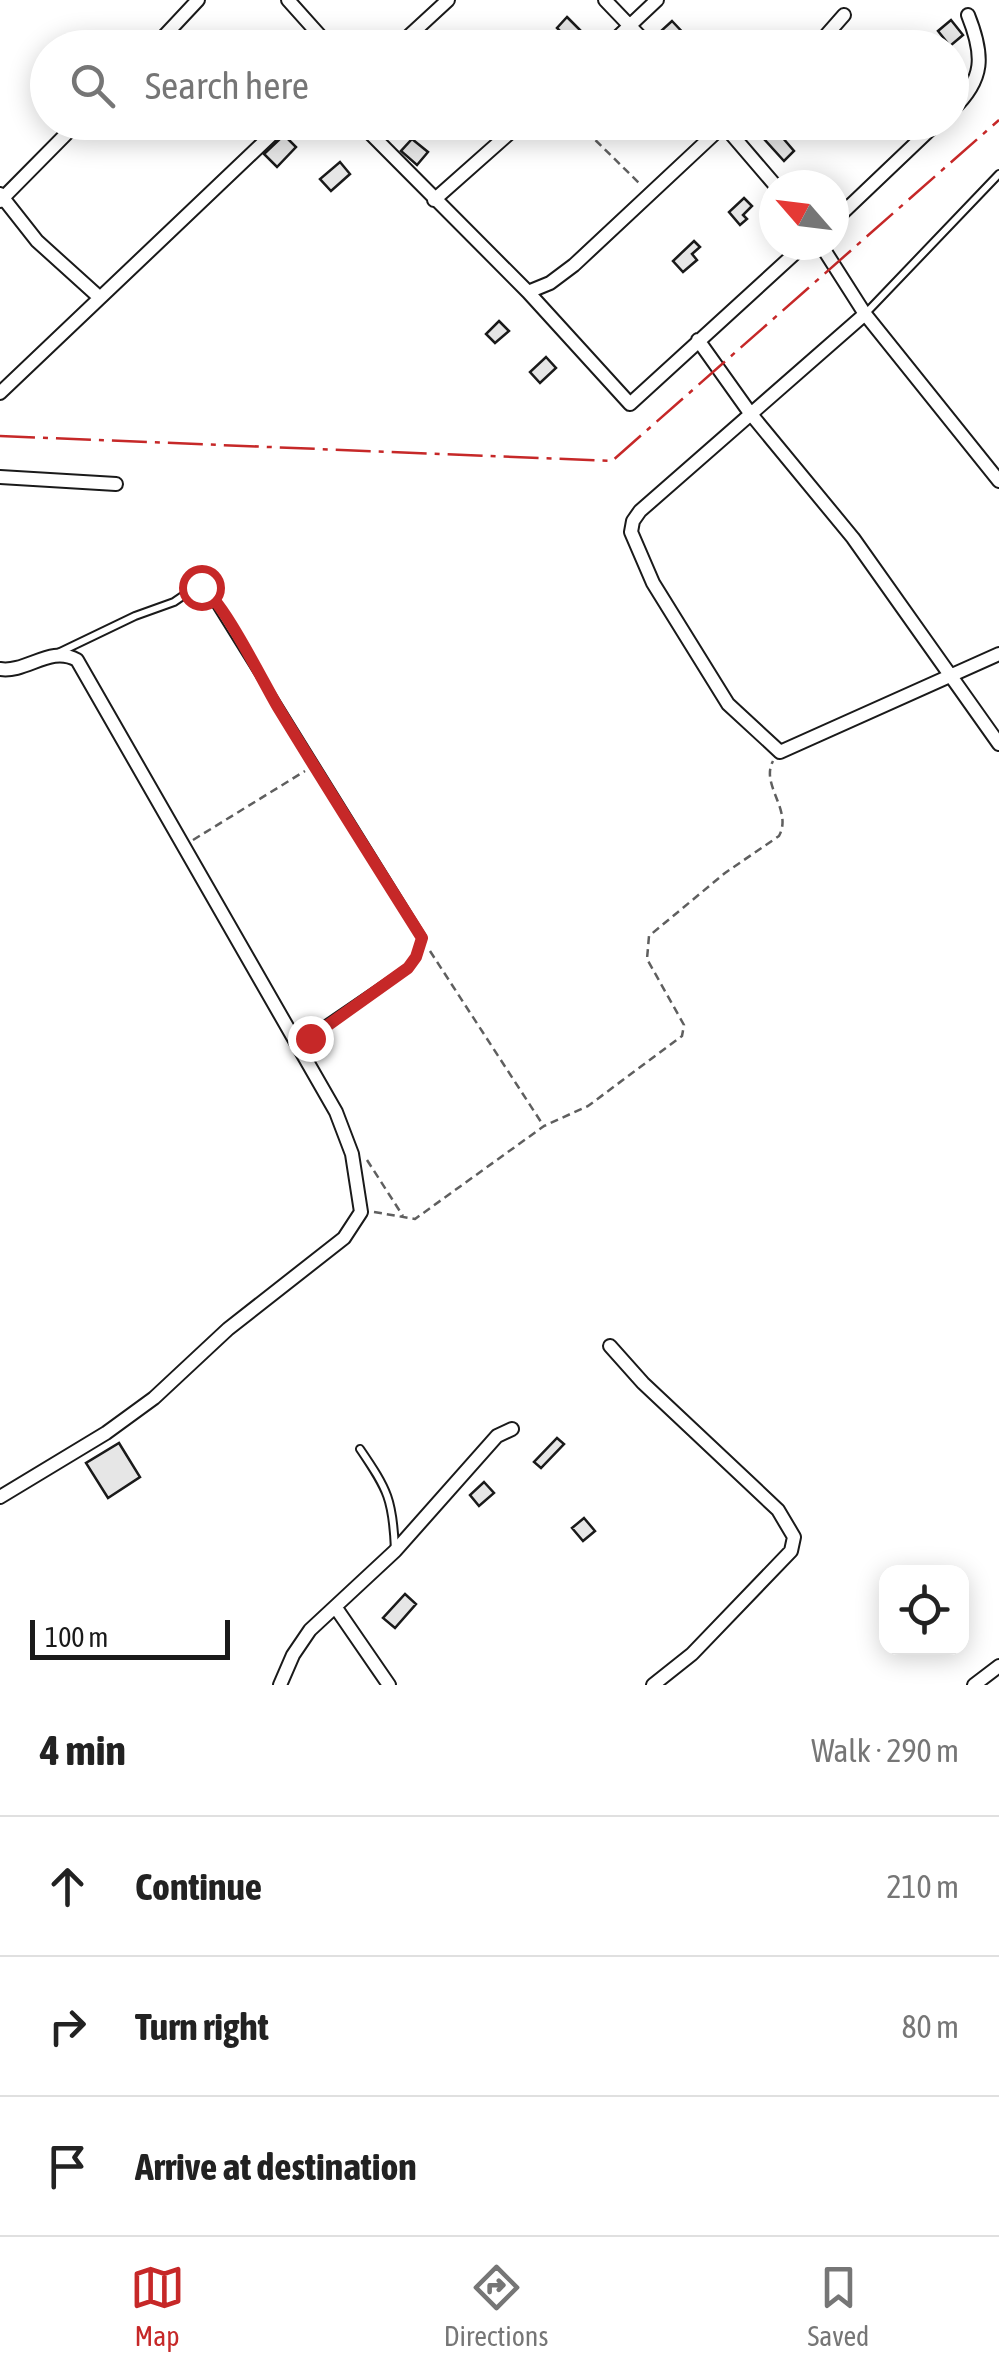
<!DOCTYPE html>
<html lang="en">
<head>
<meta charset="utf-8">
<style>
	body { margin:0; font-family:"Asap Condensed",sans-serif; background:#f2f2f2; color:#222 }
	.controls { position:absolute; right:30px; bottom:30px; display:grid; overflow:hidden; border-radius:20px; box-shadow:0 5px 25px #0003 }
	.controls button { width:90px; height:90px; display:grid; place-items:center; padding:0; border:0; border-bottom:2px solid #e0e0e0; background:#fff; color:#222; font:50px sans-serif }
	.compass { position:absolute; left:759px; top:170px; width:90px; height:90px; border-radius:50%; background:#fff; box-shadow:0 5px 25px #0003; rotate:298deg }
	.scale { position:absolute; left:30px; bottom:25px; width:200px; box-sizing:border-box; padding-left:10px; border:5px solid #1a1a1a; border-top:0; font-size:28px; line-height:35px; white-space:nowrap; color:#1a1a1a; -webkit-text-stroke:8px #fff; paint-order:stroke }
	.stop { position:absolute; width:30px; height:30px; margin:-22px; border:8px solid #c62828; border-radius:50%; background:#fff }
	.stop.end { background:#c62828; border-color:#fff; box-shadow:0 2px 10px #0008 }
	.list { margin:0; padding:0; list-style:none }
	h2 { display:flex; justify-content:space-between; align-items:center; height:130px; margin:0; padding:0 40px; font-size:42px }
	h2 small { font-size:32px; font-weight:400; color:#767676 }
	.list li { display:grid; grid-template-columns:65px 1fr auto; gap:30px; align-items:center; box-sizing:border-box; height:140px; padding:0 40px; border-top:2px solid #e0e0e0 }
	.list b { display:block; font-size:38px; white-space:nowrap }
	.list em { font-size:32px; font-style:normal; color:#767676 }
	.icon { flex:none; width:55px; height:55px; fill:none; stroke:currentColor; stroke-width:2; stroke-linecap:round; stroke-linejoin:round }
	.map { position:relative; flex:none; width:999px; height:1685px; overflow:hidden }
	.search { position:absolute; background:#fff; box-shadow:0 5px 25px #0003; left:30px; right:30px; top:30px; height:110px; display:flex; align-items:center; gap:25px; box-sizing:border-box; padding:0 35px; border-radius:55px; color:#767676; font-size:38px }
	.sheet { height:550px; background:#fff }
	nav { display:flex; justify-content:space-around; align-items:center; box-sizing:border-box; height:140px; border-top:2px solid #e0e0e0; background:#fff; font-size:28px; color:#767676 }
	nav a { display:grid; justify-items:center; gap:5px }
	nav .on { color:#c62828 }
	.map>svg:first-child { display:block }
</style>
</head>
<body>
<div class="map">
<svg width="999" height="1685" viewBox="0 0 999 1685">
	<rect width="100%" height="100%" fill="#fff"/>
	<path fill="#e6e6e6" stroke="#1a1a1a" stroke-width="2.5" d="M567,17L582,32L568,46L560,38L564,35L557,28Z
		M951,20L963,35L950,46L938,31Z
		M672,21L687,37L675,47L661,31Z
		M776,130L794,151L784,161L765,140Z
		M284,135L296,147L277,167L264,154Z
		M412,139L428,152L417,165L401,151Z
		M340,162L350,174L331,191L320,179Z
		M744,198L752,206L743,215L747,219L740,225L729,212Z
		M694,241L700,247L692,254L697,260L683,272L673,261Z
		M499,321L509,331L495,343L486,334Z
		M546,357L556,368L540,383L530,372Z
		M557,1438L564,1444L541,1468L534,1462Z
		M119,1443L140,1477L108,1498L86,1463Z
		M484,1482L494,1493L479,1506L470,1495Z
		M584,1518L595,1531L583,1541L572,1528Z
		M405,1594L416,1604L395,1628L383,1618Z"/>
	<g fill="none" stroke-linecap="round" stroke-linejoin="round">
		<defs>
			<path id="service" d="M866,313L999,174
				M58,653L135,616L174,602L193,589H206L422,937L416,957L408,968L314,1032L303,1053
				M360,1449C388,1490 393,1500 395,1550"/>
			<path id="minor" d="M288,0L331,48
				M605,0L651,48
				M153,48L198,0
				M396,48L448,0
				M606,48L657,0
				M815,48L844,15
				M952,110C985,79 984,55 968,15
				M359,122L528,292L630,404L804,245
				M721,122L775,185
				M0,194L37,241L99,297
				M434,200L522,122
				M0,201L78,122
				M834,221L938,122
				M821,245L865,314L999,481
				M528,292L550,283L574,265L727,122
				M865,314L640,511L633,521L631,532L653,583L728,704L780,752L999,654
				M698,340L750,413L853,538L999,744
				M0,393L285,122
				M0,477L116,484
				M0,669C27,673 50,645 77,660L336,1112L352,1154L361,1212L344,1238L228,1329L154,1398L106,1433L0,1497
				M610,1346L643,1383L778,1510L794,1537L791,1551L692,1654L653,1685
				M336,1608L389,1685
				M280,1685L293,1655L310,1630L395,1551L497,1436L512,1429
				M974,1685L999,1666"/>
		</defs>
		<use href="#service" stroke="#1a1a1a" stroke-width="10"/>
		<use href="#minor" stroke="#1a1a1a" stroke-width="16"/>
		<path stroke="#5f5f5f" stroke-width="2.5" stroke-dasharray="8 5" stroke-linecap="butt" d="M577,122L640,184
			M193,840L305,771
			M430,951L543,1125
			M367,1160L403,1216
			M374,1212L415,1219L544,1126L588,1106L682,1036L684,1025L647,959L649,936L725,873L779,836C793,810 760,785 773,761"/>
		<use href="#service" stroke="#fff" stroke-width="6"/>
		<use href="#minor" stroke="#fff" stroke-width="12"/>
		<path stroke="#c62828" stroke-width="2.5" stroke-dasharray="35 8 5 8" stroke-linecap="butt" d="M0,436L612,461L999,120"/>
	</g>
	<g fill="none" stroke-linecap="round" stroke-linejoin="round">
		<path stroke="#c62828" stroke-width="12" d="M201,587C222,598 264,684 279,709C326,786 374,862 422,938L416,957L408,968L310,1038"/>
	</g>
</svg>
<div class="controls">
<button><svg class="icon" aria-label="locate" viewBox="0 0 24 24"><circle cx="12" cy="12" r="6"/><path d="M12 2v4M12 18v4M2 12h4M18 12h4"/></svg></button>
</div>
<svg class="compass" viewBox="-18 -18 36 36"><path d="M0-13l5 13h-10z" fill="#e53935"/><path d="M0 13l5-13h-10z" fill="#767676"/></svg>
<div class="scale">100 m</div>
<div class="stop" style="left:201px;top:587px"></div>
<div class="stop end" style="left:310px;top:1038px"></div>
<div class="search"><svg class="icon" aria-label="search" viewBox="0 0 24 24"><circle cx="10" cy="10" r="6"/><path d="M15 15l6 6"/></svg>Search here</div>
</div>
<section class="sheet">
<h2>4 min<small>Walk · 290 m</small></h2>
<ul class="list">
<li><svg class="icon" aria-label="ahead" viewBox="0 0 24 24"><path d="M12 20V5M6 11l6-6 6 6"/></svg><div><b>Continue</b></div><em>210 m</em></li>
<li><svg class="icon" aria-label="right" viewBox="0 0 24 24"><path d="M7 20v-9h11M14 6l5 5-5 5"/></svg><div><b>Turn right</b></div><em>80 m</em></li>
<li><svg class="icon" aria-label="arrive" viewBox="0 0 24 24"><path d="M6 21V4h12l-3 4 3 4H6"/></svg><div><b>Arrive at destination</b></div></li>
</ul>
</section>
<nav>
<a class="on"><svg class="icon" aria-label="map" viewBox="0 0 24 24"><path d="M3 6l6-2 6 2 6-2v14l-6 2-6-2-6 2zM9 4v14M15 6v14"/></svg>Map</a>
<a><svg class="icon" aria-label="directions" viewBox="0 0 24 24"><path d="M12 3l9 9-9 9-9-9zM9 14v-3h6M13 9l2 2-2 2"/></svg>Directions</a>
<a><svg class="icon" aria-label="saved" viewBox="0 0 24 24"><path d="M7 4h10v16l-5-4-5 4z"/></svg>Saved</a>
</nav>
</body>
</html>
